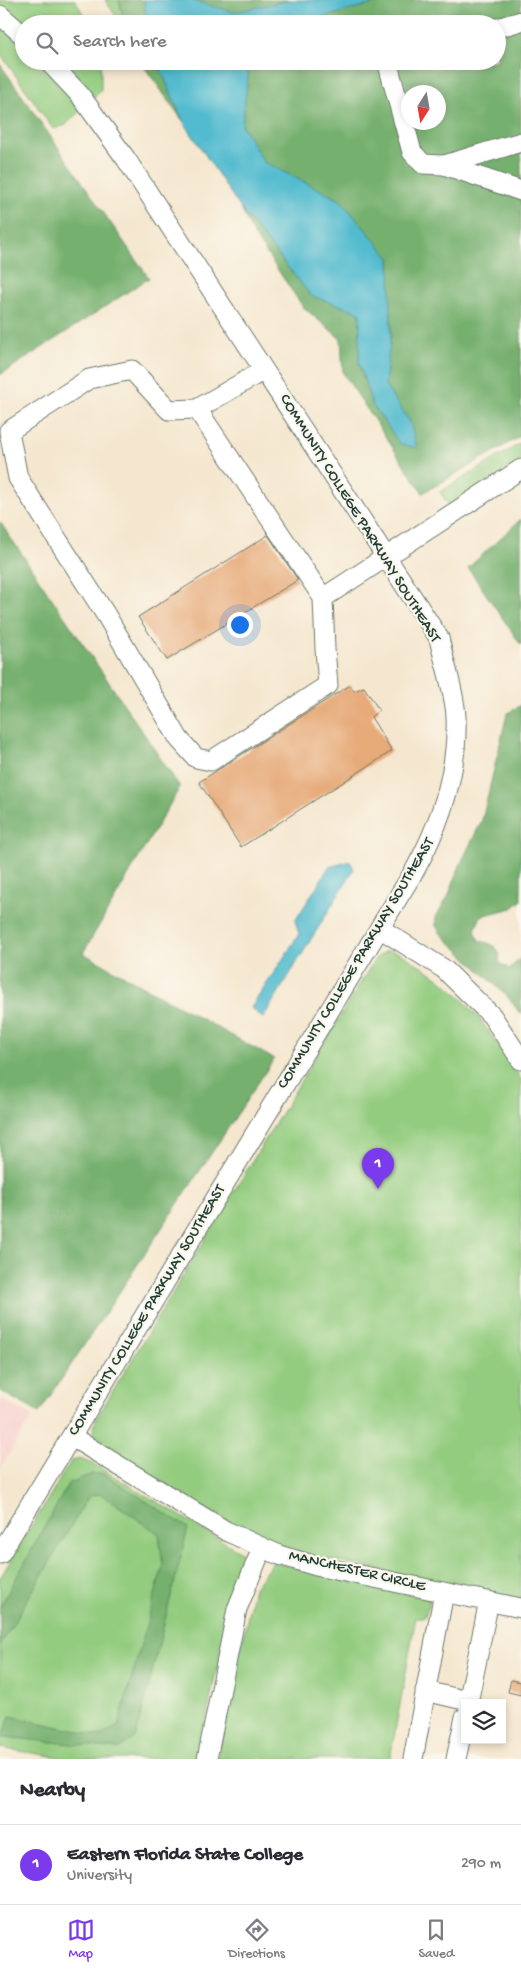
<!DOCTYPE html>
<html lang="en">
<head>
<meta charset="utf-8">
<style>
	body { margin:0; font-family:"Gochi Hand",sans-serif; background:#f2f2f3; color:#2b2b33 }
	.controls { position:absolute; right:15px; bottom:15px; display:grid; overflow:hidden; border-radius:0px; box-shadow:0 2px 8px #0003 }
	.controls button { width:45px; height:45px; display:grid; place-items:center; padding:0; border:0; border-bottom:1px solid #e1e1e2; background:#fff; color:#2b2b33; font:25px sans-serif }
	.compass { position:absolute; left:401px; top:85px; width:45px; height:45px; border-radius:50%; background:#fff; box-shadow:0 2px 8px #0003; rotate:191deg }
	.you { position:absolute; left:239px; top:624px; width:18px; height:18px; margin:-12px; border:4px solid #fff; border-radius:50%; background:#1a73e8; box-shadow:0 0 0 8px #1a73e833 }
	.badge { display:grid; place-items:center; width:32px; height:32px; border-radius:50%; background:#7c3aed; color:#fff; font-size:16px; font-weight:700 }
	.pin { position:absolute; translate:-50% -41px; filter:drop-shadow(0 1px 2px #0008) }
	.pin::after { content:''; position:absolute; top:26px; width:18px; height:15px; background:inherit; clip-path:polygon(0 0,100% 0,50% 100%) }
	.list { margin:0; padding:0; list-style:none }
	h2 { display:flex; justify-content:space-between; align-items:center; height:65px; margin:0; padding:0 20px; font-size:21px }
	h2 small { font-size:16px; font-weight:400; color:#7c7c81 }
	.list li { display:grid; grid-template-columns:32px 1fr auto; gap:15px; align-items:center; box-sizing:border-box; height:80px; padding:0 20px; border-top:1px solid #e1e1e2 }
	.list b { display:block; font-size:19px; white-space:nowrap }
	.list p { margin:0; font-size:16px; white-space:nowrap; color:#7c7c81 }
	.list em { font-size:16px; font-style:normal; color:#7c7c81 }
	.icon { flex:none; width:28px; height:28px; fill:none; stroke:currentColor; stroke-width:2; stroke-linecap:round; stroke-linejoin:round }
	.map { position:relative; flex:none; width:521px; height:1759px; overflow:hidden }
	.search { position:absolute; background:#fff; box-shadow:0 2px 8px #0003; left:15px; right:15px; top:15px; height:55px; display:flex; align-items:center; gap:12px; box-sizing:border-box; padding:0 18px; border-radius:28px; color:#7c7c81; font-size:19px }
	.sheet { height:145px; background:#fff }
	nav { display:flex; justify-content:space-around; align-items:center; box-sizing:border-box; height:70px; border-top:1px solid #e1e1e2; background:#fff; font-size:14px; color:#7c7c81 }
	nav a { display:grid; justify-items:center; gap:2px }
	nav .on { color:#7c3aed }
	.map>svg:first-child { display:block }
</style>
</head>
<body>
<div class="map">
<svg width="521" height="1759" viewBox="0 0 521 1759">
	<rect width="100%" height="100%" fill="#fbf7ec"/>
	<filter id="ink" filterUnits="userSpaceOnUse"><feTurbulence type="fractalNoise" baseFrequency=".02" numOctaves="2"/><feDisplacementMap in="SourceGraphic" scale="10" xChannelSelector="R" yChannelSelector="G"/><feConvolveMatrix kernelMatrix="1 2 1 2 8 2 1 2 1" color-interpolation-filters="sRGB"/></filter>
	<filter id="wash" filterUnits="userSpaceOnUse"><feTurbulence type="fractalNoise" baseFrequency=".0096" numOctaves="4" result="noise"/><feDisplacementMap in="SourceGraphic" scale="20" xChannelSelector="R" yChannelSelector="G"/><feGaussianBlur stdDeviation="1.12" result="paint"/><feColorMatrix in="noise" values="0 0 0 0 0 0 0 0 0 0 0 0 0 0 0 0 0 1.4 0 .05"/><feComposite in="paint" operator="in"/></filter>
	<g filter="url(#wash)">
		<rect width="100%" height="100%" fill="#f5e7cf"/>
		<path fill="#f7d0cb" d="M0,1398L32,1416L0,1469Z"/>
		<path fill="#93cc7f" stroke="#59845a" d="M0,0H75L89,24H24L0,5Z
			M105,0H119L125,24H121Z
			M0,24L24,47V61H38L81,110L66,125L53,129L0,53Z
			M58,61H101V90L92,99Z
			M521,443V460L449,506L440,492Z
			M386,951C400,951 409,959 421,966C470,997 489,1032 521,1079V1599L313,1556L266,1540L217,1515L100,1445L93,1432L96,1419L375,959Z
			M80,1459L95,1465L241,1552L245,1562L229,1609L198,1759H70L0,1748V1578L71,1461Z
			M273,1562L430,1599L425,1617H416L390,1759H217L254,1588Z"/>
		<path fill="#76b06e" stroke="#4a7651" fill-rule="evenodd" d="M119,0H144L147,24H125Z
			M190,0H291L234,13Z
			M388,0H521V436L423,493L343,373L341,339L303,307L254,235L241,209L311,296L360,312L359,363L372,404L400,444L410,422L385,386L391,334L390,258L340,200L264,162L242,126L249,68L258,61H497V24H308L313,20ZM408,92H438V122H408Z
			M140,61H157L183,121Z
			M0,64L149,278L0,375Z
			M521,519V645L468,568Z
			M0,522L180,787L83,953L274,1059L39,1413L0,1391Z
			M521,705V901L512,908L481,916L475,930L479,941C492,943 502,948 499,962L509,969L521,958V1015L507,996L441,934L435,924L436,917L448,897L460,865L482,820L507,714Z
			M92,1474H104L188,1528L136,1736L119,1749L3,1737L10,1716L100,1736L118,1726L163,1566L159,1534L101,1494L89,1496L0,1646V1607L69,1483Z"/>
		<path fill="#52bbcf" stroke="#387c82" d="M144,0H190L234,12L291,0H388L313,20L308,24H147Z
			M157,61H258L249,68L242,126L264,162L340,200L390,258L391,334L385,386L410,422L417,448L400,444L372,404L359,363L360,312L311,296L241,209L183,121Z
			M350,861L354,869L263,1018L251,1008L299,934L295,921L329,867Z"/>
		<g id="blocks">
			<path fill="#e7ab7a" d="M268,535L298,580L167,660L138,617Z
				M350,685L354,691L364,687L379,710L371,717L392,751L241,847L199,782Z
				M511,1680L521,1682V1695L508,1692Z"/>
		</g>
	</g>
	<g filter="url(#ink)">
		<use href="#blocks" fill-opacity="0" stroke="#6a786a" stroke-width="1"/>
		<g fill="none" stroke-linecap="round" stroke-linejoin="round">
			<defs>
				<path id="minor" d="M0,15L24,36
					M497,28L521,21
					M387,61L412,152L423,164L444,165L521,142
					M444,165L521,191
					M197,409L323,598L325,649L328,685L211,761L196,758L179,739L106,615L18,478L9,431L89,379L132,370L169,410L197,409L264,370
					M323,598L521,469
					M381,929L444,969L492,1016L521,1060
					M72,1437L226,1531L279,1555L316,1566L521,1608
					M0,1554L416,868C441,822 458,771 456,717C455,693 444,662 439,638L126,159L80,95L48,61
					M425,1691L468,1701
					M468,1703L489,1601
					M207,1759L237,1609L262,1548
					M413,1759L444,1592
					M456,1759L465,1717"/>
			</defs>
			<use href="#minor" stroke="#6a786a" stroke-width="21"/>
			<use href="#minor" stroke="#fff" stroke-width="19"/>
		</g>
	</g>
	<g text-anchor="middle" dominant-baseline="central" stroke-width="4.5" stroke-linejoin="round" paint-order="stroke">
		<g font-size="16" fill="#1f3d34" stroke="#fbf7ec">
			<text transform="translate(359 519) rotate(58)">COMMUNITY COLLEGE PARKWAY SOUTHEAST</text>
			<text transform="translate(357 964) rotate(-59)">COMMUNITY COLLEGE PARKWAY SOUTHEAST</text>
			<text transform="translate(148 1311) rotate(-59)">COMMUNITY COLLEGE PARKWAY SOUTHEAST</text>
			<text transform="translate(357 1572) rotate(13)">MANCHESTER CIRCLE</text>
		</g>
	</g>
</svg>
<div class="controls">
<button><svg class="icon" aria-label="layers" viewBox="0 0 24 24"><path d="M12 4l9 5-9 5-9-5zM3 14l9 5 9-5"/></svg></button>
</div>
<svg class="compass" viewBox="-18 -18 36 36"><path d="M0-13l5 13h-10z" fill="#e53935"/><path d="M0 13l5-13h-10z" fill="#7c7c81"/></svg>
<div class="you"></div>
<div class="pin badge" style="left:378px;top:1189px">1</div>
<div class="search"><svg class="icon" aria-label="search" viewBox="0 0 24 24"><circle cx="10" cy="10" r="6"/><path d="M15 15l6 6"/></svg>Search here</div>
</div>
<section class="sheet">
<h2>Nearby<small></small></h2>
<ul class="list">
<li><span class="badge">1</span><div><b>Eastern Florida State College</b><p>University</p></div><em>290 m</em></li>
</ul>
</section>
<nav>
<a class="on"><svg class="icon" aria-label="map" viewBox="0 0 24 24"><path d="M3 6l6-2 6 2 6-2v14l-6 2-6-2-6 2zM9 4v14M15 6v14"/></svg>Map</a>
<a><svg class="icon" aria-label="directions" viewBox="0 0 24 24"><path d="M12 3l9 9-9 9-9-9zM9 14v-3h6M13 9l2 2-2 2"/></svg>Directions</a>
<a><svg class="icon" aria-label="saved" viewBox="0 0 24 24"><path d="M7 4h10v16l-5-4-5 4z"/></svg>Saved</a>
</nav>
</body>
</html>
